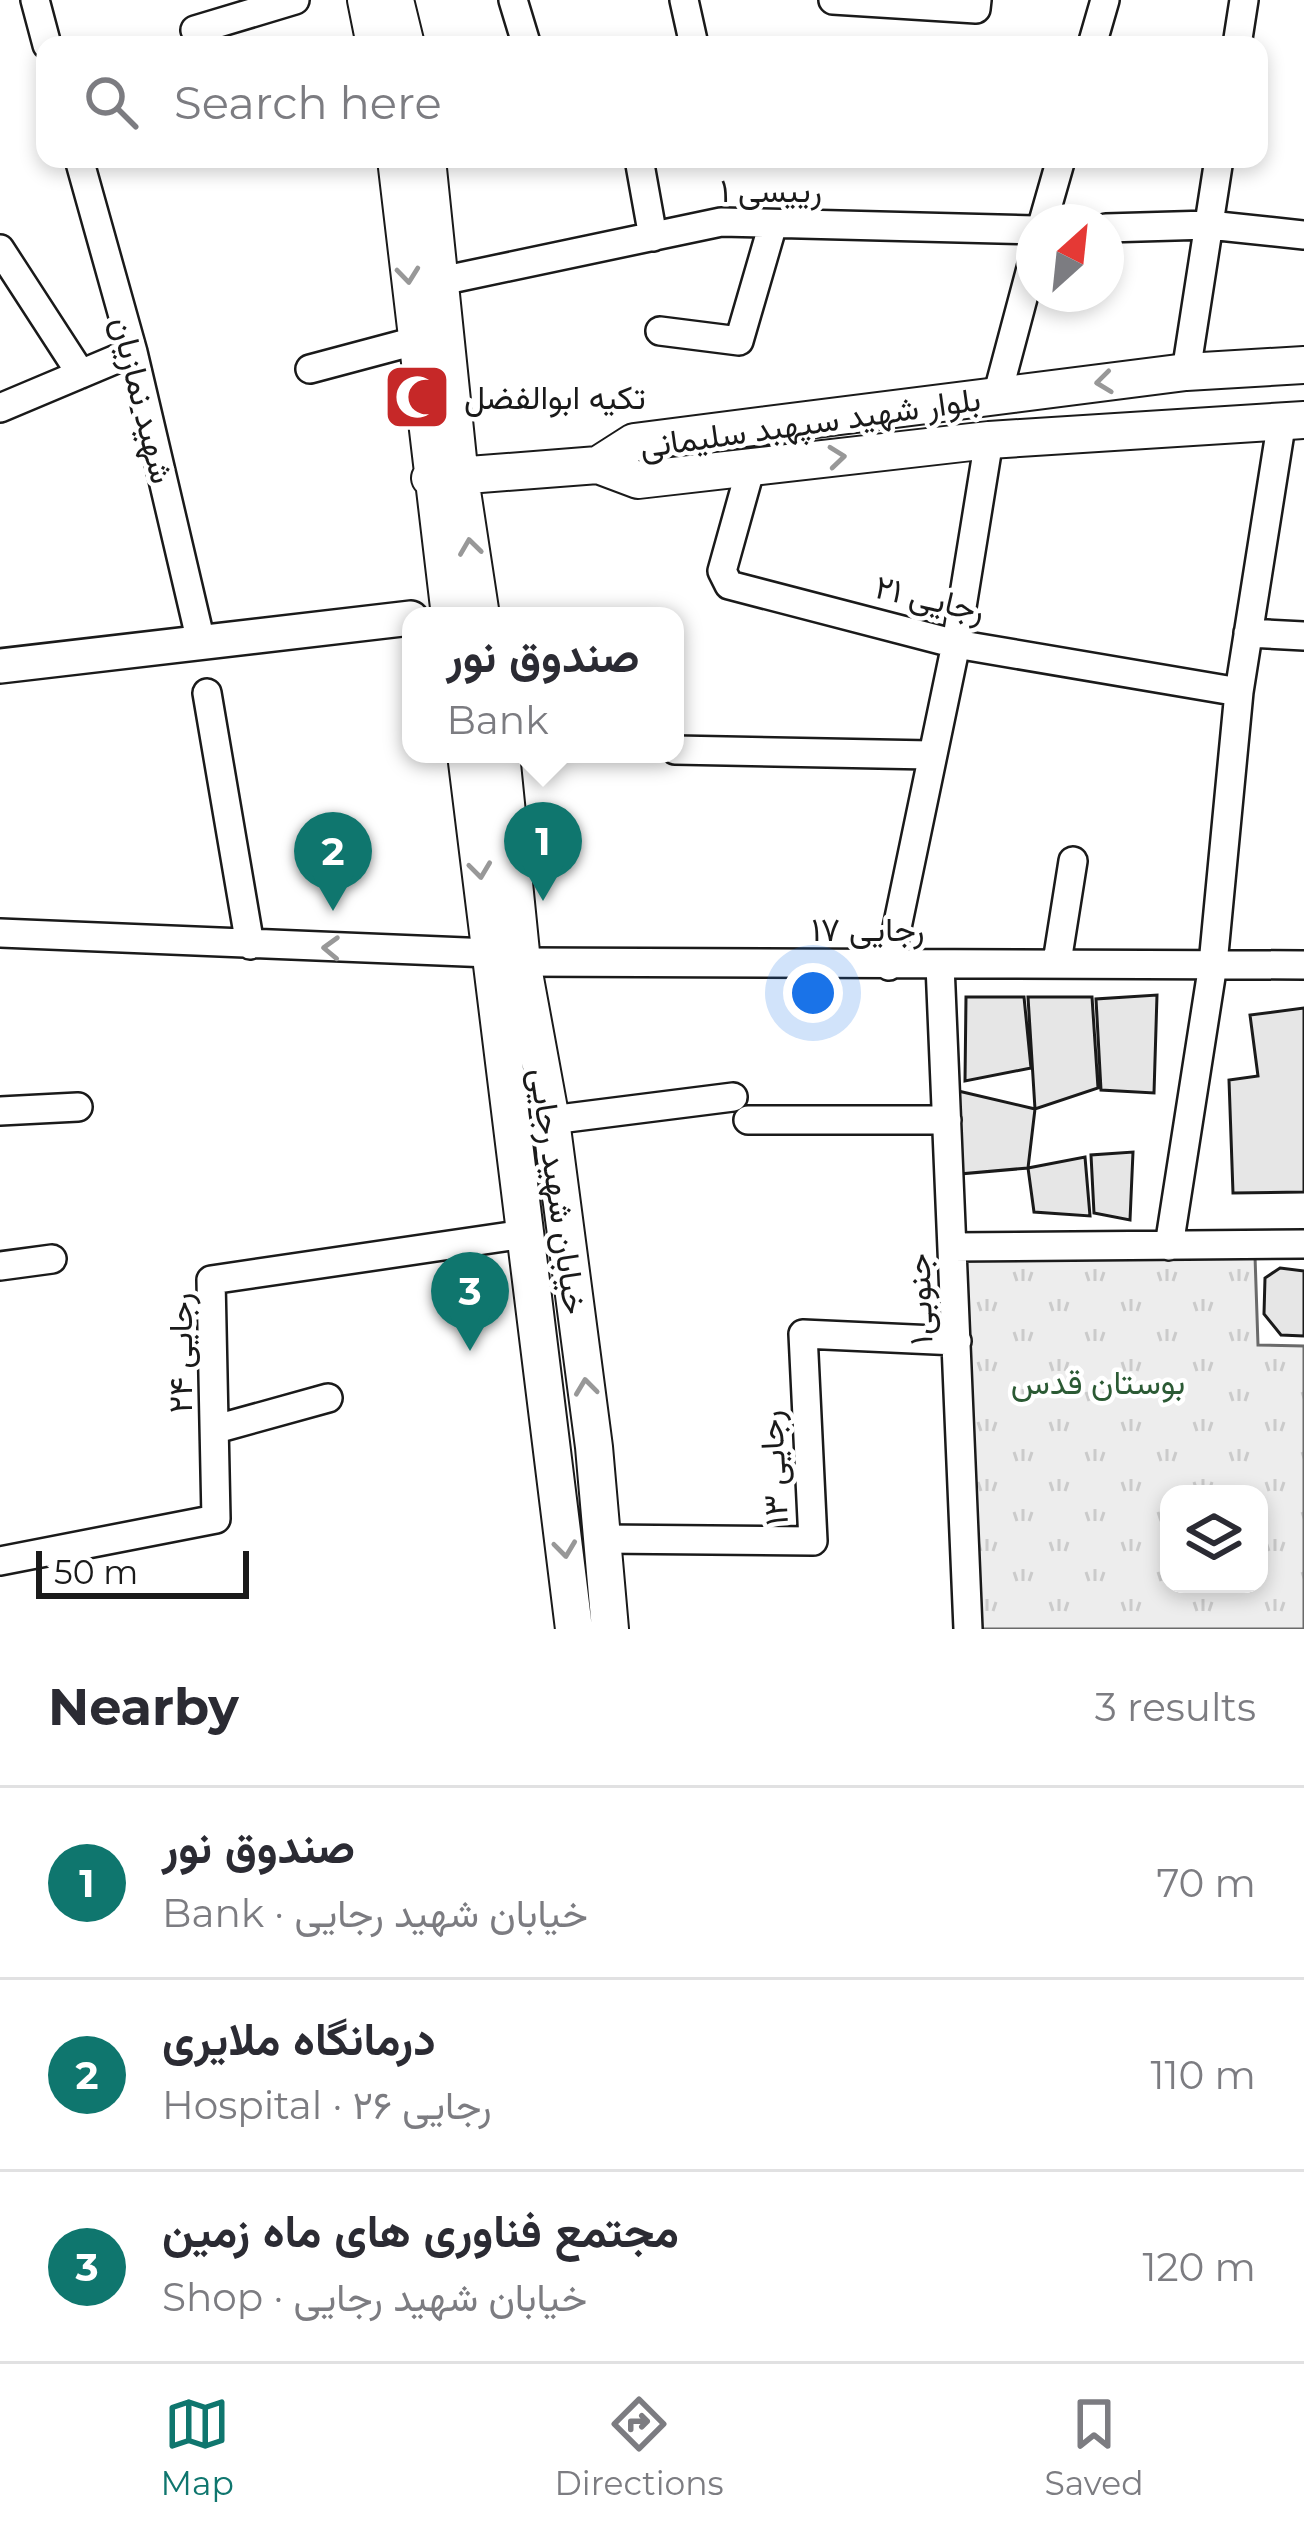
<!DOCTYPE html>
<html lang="en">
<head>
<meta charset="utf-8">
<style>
	body { margin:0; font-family:Montserrat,Vazirmatn,sans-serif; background:#f2f2f3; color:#2b2b33 }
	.controls { position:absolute; right:36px; bottom:36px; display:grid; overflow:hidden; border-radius:24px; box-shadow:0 6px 18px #0003 }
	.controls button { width:108px; height:108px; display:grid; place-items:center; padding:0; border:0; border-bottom:3px solid #e1e1e2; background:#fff; color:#2b2b33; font:60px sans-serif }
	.compass { position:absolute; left:1016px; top:204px; width:108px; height:108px; border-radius:50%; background:#fff; box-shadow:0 6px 18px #0003; rotate:27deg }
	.scale { position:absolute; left:36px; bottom:30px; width:213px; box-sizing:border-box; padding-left:12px; border:6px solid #1a1a1a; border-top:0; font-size:33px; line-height:42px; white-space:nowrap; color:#1a1a1a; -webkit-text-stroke:9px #fff; paint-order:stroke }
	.you { position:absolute; left:813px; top:993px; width:42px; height:42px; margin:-30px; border:9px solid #fff; border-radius:50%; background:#1a73e8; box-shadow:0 0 0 18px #1a73e833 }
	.badge { display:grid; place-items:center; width:78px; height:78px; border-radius:50%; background:#0f766e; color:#fff; font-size:39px; font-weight:700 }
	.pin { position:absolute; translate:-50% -99px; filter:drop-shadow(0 3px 6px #0008) }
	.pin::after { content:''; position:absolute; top:63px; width:42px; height:36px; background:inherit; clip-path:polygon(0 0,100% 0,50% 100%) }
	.popup { position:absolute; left:402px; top:607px; width:282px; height:156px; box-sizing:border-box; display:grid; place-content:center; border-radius:24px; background:#fff; filter:drop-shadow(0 3px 9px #0005); font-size:39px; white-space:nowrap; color:#7c7c81 }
	.popup b { font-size:45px; color:#2b2b33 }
	.popup::after { content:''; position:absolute; left:50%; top:100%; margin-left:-24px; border:24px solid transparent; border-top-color:#fff }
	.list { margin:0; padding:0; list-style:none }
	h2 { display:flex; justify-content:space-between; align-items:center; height:156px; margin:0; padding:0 48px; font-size:51px }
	h2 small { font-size:39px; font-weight:400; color:#7c7c81 }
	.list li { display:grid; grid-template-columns:78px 1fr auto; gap:36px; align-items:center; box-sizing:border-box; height:192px; padding:0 48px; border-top:3px solid #e1e1e2 }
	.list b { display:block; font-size:45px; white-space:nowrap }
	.list p { margin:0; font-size:39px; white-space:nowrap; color:#7c7c81 }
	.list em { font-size:39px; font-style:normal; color:#7c7c81 }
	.icon { flex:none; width:66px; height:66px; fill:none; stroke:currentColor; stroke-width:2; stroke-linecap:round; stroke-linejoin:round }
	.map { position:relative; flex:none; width:1304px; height:1629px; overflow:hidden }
	.search { position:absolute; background:#fff; box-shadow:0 6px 18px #0003; left:36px; right:36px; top:36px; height:132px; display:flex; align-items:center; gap:30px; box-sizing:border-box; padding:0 42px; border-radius:24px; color:#7c7c81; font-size:45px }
	.sheet { height:732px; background:#fff }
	nav { display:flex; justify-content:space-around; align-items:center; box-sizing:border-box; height:168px; border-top:3px solid #e1e1e2; background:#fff; font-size:33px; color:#7c7c81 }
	nav a { display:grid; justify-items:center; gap:6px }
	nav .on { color:#0f766e }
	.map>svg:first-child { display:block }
</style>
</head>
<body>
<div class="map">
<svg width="1304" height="1629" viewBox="0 0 1304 1629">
	<defs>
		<pattern id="park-tufts" width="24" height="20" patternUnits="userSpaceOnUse" patternTransform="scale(3)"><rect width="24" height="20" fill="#ededed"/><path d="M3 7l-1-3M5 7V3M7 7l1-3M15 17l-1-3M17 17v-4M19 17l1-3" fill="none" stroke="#cbcbcb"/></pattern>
	</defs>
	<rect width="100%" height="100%" fill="#fff"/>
	<path fill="url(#park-tufts)" stroke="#6a6a6a" stroke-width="3" fill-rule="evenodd" d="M960,1246L1255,1256L1258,1345L1304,1346V1629H977ZM1169,1494H1259V1584H1169Z"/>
	<path fill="#e6e6e6" stroke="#1a1a1a" stroke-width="3" d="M1157,995L1154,1093L1101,1090L1096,999Z
		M966,997H1024L1031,1068L965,1081Z
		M1028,997H1092L1098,1088L1035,1109Z
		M1304,1008V1192L1233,1193L1229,1080L1258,1076L1250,1015Z
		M954,1090L1035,1109L1028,1168L959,1174Z
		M1133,1152L1130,1220L1094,1213L1091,1155Z
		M1085,1157L1090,1216L1034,1212L1028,1168Z
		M1280,1268L1304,1271V1336L1281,1335L1264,1314L1265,1278Z"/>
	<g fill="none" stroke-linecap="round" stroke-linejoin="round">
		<defs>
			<path id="minor" d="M35,0L47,45
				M513,0L526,43
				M684,0L694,45
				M833,0L976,9L977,0
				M195,30L295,0
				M1092,45L1105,0
				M1237,45L1244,0
				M79,159L133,352L201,642
				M639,159L653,237
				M1043,222L1061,159
				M1106,228L1209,225L1304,235
				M0,249L81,374
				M441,281L721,222L1034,230
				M660,331L739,341L773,224
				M310,369L415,341
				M1186,372L1219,159
				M997,396L1034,257
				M0,408L133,352
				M751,467L722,571L729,585L956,644L1239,692
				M1248,633L1304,636
				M207,693L250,945
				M675,750L931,755
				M0,933L490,953
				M522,962L1304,965
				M1057,962L1073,861
				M940,965L968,1629
				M889,966L956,644L989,440
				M0,1111L78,1107
				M551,1120L733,1097
				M748,1120H947
				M1169,1246L1213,964L1239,692L1282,420
				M953,1247L1304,1244
				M0,1266L52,1259
				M216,1429L328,1398
				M602,1539L813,1541L803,1334L957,1341
				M0,1561L216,1519L211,1280L525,1234"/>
			<path id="tertiary" d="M0,666L411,618"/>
			<path id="secondary" d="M366,0L375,45
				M395,0L406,45
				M396,159L450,616
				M427,159L460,478L481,616
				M598,465L634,442L1186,372L1304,365
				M430,478L598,465L638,480L989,440L1304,420
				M466,754L574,1629
				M501,754L522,962L551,1120L594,1447L610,1629"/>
		</defs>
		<use href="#minor" stroke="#1a1a1a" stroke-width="32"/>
		<use href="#tertiary" stroke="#1a1a1a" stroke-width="38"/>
		<use href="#secondary" stroke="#1a1a1a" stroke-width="40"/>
		<use href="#minor" stroke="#fff" stroke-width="27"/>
		<use href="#tertiary" stroke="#fff" stroke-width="33"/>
		<use href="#secondary" stroke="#fff" stroke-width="36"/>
	</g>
	<defs><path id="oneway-chevron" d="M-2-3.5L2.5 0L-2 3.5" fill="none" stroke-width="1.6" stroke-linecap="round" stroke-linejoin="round" transform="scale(3)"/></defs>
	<g stroke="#989898">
		<use href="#oneway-chevron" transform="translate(408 275) rotate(84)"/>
		<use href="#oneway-chevron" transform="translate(1104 382) rotate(173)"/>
		<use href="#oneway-chevron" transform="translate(837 457) rotate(-6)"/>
		<use href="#oneway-chevron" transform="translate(470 547) rotate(-98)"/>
		<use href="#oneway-chevron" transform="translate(480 870) rotate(83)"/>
		<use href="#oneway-chevron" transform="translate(331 948) rotate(-178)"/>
		<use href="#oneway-chevron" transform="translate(586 1387) rotate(-97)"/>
		<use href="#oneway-chevron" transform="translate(565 1549) rotate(83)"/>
	</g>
	<defs>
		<symbol id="mosque-square" viewBox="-11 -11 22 22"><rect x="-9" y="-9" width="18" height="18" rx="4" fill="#c62828" stroke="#fff"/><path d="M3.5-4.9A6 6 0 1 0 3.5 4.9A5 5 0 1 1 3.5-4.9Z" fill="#fff"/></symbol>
	</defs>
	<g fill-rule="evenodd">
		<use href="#mosque-square" x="379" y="359" width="76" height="76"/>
	</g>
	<g text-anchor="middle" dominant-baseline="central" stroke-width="9" stroke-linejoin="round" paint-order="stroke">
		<g font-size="33" fill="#1a1a1a" stroke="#fff">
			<text x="771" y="190">رییسی ۱</text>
			<text transform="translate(143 400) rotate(76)">شهید نمازیان</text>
			<text transform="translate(810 422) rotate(-8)">بلوار شهید سپهبد سلیمانی</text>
			<text transform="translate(930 598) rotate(13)">رجایی ۲۱</text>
			<text x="868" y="929">رجایی ۱۷</text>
			<text transform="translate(559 1191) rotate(82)">خیابان شهید رجایی</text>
			<text transform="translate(919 1299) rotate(-92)">جنوبی۱</text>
			<text transform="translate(180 1353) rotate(-90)">رجایی ۲۴</text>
			<text transform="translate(773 1468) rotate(-93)">رجایی ۱۳</text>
		</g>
		<g font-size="33" fill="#1a1a1a" stroke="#fff" text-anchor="start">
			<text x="464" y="397">تکیه ابوالفضل</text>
		</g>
		<g font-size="33" fill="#2b5a34" stroke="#fff">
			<text x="1098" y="1382">بوستان قدس</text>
		</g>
	</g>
</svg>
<div class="controls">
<button><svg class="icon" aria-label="layers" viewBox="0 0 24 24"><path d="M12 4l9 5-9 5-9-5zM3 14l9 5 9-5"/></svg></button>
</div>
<svg class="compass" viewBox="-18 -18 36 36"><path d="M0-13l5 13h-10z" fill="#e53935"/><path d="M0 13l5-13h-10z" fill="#7c7c81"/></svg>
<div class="scale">50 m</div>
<div class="you"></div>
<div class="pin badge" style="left:543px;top:901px">1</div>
<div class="popup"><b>صندوق نور</b>Bank</div>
<div class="pin badge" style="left:333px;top:911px">2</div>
<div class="pin badge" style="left:470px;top:1351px">3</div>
<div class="search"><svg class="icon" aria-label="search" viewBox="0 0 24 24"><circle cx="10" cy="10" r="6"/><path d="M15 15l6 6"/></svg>Search here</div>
</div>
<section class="sheet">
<h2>Nearby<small>3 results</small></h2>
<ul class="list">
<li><span class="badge">1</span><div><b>صندوق نور</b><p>Bank · خیابان شهید رجایی</p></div><em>70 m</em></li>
<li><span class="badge">2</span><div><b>درمانگاه ملایری</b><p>Hospital · رجایی ۲۶</p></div><em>110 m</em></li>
<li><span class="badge">3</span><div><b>مجتمع فناوری های ماه زمین</b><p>Shop · خیابان شهید رجایی</p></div><em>120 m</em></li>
</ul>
</section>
<nav>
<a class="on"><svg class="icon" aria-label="map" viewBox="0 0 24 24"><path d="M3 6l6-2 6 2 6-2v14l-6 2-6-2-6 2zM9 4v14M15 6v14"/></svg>Map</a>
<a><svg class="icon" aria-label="directions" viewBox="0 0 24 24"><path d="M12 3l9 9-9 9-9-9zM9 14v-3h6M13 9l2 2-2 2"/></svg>Directions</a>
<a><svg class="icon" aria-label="saved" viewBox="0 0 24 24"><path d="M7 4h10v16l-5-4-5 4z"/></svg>Saved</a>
</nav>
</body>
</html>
